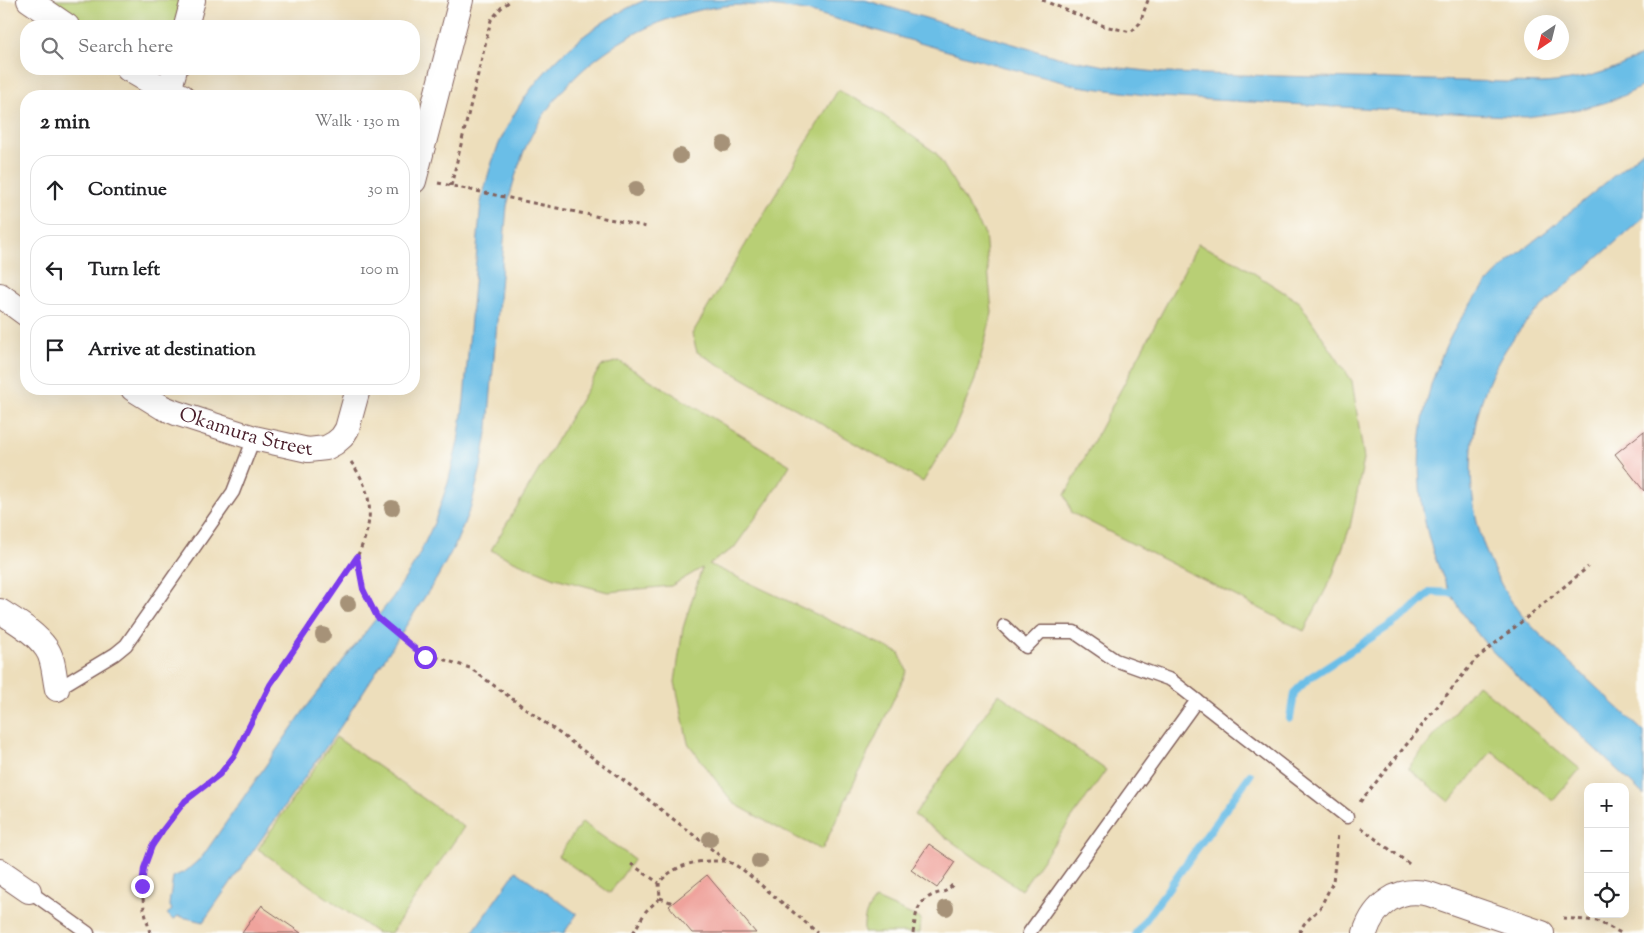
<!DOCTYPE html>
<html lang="en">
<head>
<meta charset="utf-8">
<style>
	body { margin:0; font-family:"Sorts Mill Goudy",serif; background:#f2f2f2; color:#202124 }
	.controls { position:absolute; right:15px; bottom:15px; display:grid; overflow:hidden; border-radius:10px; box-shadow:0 5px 20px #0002 }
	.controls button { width:45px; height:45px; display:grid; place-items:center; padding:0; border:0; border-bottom:1px solid #e0e0e0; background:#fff; color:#202124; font:25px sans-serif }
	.compass { position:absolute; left:1524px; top:15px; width:45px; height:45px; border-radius:50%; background:#fff; box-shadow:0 5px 20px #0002; rotate:215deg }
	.stop { position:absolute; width:15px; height:15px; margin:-11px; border:4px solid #7c3aed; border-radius:50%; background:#fff }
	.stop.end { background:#7c3aed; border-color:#fff; box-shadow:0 1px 5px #0008 }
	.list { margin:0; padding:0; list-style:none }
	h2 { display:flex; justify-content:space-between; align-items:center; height:65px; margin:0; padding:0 20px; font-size:21px }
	h2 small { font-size:16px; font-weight:400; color:#757577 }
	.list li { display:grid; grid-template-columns:32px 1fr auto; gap:15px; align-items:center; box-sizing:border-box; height:70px; margin:0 10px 10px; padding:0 10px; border:1px solid #e0e0e0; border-radius:20px }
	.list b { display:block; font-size:19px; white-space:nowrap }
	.list em { font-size:16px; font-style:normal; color:#757577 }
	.icon { flex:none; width:28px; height:28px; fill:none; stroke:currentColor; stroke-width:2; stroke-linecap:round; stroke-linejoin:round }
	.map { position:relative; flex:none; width:1644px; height:933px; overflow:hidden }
	.search { position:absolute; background:#fff; box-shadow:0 5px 20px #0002; left:20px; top:20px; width:400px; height:55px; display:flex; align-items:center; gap:12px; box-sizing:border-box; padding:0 18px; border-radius:20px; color:#757577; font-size:19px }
	.panel { position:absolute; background:#fff; box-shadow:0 5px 20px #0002; left:20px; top:90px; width:400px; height:305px; border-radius:20px }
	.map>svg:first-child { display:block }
</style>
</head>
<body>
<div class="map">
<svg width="1644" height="933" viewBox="0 0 1644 933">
	<rect width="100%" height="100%" fill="#fdfcf7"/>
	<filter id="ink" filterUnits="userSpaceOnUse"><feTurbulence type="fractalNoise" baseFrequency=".02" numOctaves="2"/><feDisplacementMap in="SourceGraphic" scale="10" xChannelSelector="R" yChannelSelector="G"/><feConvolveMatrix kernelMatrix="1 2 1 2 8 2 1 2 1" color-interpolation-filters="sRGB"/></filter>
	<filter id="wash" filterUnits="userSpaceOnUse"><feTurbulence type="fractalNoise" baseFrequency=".0096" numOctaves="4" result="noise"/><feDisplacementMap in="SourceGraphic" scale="20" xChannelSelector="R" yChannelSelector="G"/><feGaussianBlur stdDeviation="1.12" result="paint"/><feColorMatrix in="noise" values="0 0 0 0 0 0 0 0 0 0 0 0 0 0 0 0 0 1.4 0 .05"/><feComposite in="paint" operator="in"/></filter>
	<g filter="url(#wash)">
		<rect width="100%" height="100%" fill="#eddebb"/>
		<path fill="#b8cf74" stroke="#817750" d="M29,0H193L186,26H67Z
			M838,90L874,109L936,153L985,234L992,313L975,380L954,430L923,482L697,352L692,334Z
			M1198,244L1235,261L1299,302L1352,381L1364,459L1350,527L1332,577L1304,631L1072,513L1065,495Z
			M619,361L790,465L769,499L734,548L709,564L899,653L907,671L822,850L785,832L733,803L688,743L675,682L683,628L702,568L671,586L608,592L555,578L516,562L491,550L601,366Z
			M1477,684L1580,769L1553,801L1492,751L1449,802L1408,768Z
			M999,694L1106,770L1021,890L914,815Z
			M336,737L464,827L391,933H377L258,849Z
			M582,822L634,859L610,893L558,856Z
			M876,899L921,919L920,933H864C863,918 866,910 876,899Z"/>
		<path fill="#6bbee7" stroke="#5a6e89" d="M645,0H865L1057,57L1111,67L1166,73L1542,83C1579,81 1612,72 1644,54V85C1609,107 1566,112 1526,117L1160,97L1078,86L997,65L811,12C782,7 753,3 724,6C638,16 559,71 524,151C517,169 512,187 507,206L488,427L481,467L471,506L456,543L437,578L341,726L203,922L178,916L173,920L167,914L172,910L169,904L173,877L186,871L202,857L305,709L393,597L416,561L434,523L448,483L458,442L464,400L481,202C484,192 486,182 489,172C511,95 572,31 645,0Z
			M1644,150V217C1620,238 1597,259 1573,279C1556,294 1538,308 1523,326C1454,408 1455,526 1519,612C1533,629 1551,644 1567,660C1593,684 1618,708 1644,732V795C1611,764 1578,733 1545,702C1516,675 1486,649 1464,615C1397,515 1407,381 1482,289C1501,266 1525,248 1549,229C1581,203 1613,177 1644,150Z
			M516,871L577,914L564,933H472Z"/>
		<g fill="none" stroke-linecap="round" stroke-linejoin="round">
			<path stroke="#6bbee7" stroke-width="8" d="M1290,718L1294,693L1309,678L1389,626L1412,610L1431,592L1451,593
				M1136,933L1250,775"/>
		</g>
		<g id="blocks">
			<path fill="#efa39c" d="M1644,431V491L1615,454Z
				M929,844L955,862L937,888L911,870Z
				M707,875L756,933H692L669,906Z
				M262,905L263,907L301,933H242Z"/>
		</g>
	</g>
	<g filter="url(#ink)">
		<use href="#blocks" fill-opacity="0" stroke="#83625d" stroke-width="1"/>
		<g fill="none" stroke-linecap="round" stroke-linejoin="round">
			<defs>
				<path id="lane" d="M1004,626L1026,647L1041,632H1074L1115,660L1171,680L1347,817
					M57,689L115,654L126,645L233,492L254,438
					M29,891L88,933
					M1029,933L1197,700"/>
				<g id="street">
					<path d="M29,0L67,26"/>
					<path d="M186,26L193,0"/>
					<path d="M128,69L147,80L182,96"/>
					<path d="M169,91L175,69"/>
					<path d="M414,181L461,0"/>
					<path d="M0,295L26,314"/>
					<path id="s1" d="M133,389L162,407L176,413L254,438L308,450L326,448L335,443L342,437L347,429L358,389"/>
					<path d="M0,611C15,621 35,632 46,648C54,658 54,676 57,689"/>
					<path d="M0,871L29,891"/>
					<path d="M1365,933C1374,905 1398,886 1429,894L1542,933"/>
				</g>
			</defs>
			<use href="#lane" stroke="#83625d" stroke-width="15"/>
			<use href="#street" stroke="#83625d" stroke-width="26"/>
			<path stroke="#83625d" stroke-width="3" stroke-dasharray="4 4" stroke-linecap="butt" d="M1042,0L1104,26L1131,32L1140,23L1148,0
				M438,183L647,227
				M451,186L491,20L501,8L511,0
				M357,558L363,589L377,617L425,657H436L470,668L622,779L728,862
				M1360,802L1475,660L1588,567
				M1361,828L1412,866
				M631,864L659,883
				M660,898L673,903
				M1563,918L1597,921L1621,933
				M150,933L144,909L142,886L144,868L152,846L185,801L220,774L234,756L270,685L357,557C374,521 375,495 351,462
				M633,933L646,911L660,898L659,883C673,866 695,860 716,861C720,861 725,861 728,862C733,863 738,867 742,869L818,933
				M913,933C916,917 915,903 933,895C945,890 944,895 954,883
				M1299,933L1304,924L1320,908L1333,882L1338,833"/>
			<use href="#lane" stroke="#fff" stroke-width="12"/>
			<use href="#street" stroke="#fff" stroke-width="24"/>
		</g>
		<g fill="#a69278">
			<circle cx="724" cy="144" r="8"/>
			<circle cx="680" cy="156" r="8"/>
			<circle cx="636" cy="189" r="8"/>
			<circle cx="392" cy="508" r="8"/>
			<circle cx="348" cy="604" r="8"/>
			<circle cx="323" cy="635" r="8"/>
			<circle cx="710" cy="839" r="8"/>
			<circle cx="759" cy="861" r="8"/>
			<circle cx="946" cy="908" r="8"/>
		</g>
	</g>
	<g fill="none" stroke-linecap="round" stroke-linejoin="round" filter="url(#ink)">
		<path stroke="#7c3aed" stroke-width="6" d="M142,886L144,868L152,846L162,831L185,801L220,774L234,756L270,685L357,557L363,589L377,617L425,657"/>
	</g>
	<g text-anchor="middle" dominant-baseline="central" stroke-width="5" stroke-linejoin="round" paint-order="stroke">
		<g font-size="20" fill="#4a1f2b" stroke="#fdfcf7">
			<text stroke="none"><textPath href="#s1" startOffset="122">Okamura Street</textPath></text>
		</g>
	</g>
</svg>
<div class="controls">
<button>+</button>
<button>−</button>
<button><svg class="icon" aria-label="locate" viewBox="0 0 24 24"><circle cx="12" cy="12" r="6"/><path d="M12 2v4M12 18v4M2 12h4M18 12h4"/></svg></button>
</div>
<svg class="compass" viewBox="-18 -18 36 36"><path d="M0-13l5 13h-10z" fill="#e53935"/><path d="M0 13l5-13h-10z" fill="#757577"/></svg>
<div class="stop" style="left:425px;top:657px"></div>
<div class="stop end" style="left:142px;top:886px"></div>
<div class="search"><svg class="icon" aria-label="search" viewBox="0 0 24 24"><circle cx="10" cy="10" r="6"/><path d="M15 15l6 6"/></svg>Search here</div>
<section class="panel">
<h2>2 min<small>Walk · 130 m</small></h2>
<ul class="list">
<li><svg class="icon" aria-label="ahead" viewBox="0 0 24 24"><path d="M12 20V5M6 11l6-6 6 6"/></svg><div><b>Continue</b></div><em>30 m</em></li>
<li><svg class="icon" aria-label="left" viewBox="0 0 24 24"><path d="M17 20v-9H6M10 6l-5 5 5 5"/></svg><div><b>Turn left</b></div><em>100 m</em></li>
<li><svg class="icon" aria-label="arrive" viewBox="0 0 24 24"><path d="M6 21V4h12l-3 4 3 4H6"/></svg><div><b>Arrive at destination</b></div></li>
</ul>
</section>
</div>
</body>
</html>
